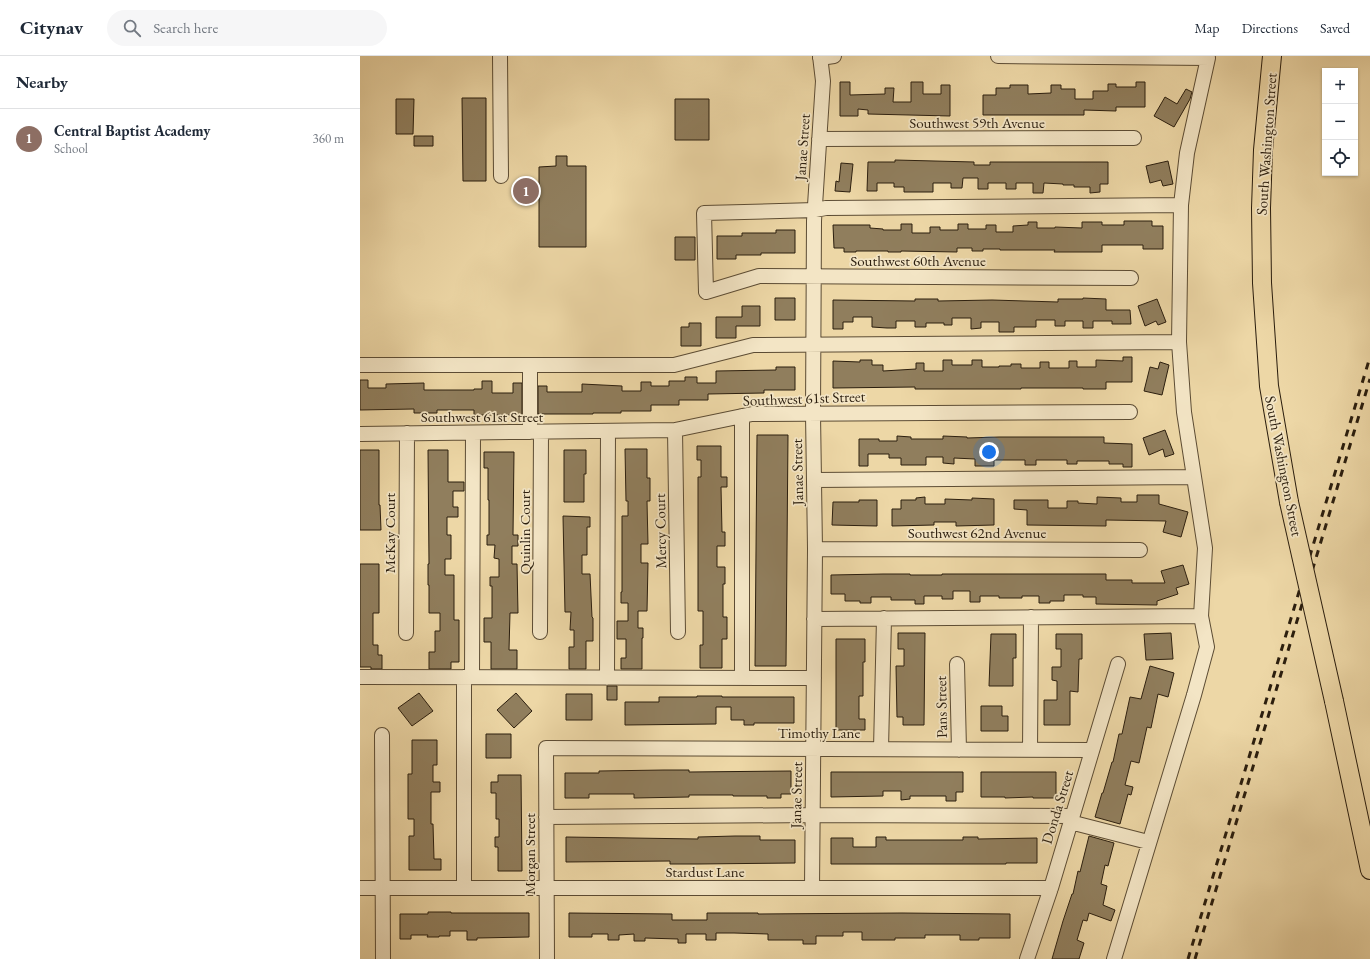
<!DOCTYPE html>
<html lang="en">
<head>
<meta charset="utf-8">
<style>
	body { margin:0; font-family:"EB Garamond",serif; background:#f6f6f7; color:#1f2937 }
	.controls { position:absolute; right:12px; top:12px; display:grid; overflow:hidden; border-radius:0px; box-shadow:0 1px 3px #0004 }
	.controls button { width:36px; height:36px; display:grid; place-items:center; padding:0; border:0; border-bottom:1px solid #e0e1e3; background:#fff; color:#1f2937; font:20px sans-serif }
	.you { position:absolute; left:629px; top:396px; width:14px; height:14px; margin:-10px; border:3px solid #fff; border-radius:50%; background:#1a73e8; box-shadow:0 0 0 6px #1a73e833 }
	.badge { display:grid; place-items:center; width:26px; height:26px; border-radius:50%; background:#b45309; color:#fff; font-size:13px; font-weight:700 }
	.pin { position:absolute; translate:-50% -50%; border:2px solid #fff; box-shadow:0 1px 4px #0006 }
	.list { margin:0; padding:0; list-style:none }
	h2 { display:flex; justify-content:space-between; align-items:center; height:52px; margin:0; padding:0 16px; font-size:17px }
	h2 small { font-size:13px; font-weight:400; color:#747a83 }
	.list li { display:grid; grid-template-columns:26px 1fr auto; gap:12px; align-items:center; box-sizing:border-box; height:60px; padding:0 16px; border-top:1px solid #e0e1e3 }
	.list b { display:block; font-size:15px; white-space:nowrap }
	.list p { margin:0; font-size:13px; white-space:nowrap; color:#747a83 }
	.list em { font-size:13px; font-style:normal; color:#747a83 }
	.icon { flex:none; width:22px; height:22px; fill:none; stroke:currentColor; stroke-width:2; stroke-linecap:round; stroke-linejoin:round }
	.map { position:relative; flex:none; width:1010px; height:903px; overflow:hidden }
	header { display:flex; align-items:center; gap:24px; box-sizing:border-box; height:56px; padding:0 20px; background:#fff; border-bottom:1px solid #e0e1e3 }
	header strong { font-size:19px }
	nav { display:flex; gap:22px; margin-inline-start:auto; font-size:14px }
	.search { width:280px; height:36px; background:#f6f6f7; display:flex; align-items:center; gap:10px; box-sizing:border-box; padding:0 14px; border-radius:22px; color:#747a83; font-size:15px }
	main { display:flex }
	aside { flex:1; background:#fff }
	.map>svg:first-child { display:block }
</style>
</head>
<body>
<header>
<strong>Citynav</strong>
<div class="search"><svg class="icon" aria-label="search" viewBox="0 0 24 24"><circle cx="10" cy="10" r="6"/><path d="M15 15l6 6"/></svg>Search here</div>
<nav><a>Map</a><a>Directions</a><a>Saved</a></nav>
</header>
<main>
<aside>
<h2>Nearby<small></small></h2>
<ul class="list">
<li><span class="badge" style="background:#8d6e63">1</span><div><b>Central Baptist Academy</b><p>School</p></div><em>360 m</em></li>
</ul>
</aside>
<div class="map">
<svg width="1010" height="903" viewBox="0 0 1010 903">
	<rect width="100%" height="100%" fill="#edd7a6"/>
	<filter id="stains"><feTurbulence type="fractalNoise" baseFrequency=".005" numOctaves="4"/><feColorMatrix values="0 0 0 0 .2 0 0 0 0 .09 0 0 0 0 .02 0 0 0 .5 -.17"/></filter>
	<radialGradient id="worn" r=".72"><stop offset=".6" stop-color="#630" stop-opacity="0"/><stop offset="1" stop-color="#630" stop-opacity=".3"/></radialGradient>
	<path fill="#907e5d" stroke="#2b1e0e" d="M480,26H490V39L525,38V32H534L533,46H551V26H563V38H581V29H590V60L508,58V54L498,53V60H480Z
		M776,26H785V51H756V55L724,54V59H623V39H636V32H650V29H668V38L691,37V29H701V33H715V43H733V35H748V28H756V31H776Z
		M826,33L832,36L830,43L814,71L794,60L805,41L817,48Z
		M102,42H126V125H103Z
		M36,43H54L53,78H36Z
		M315,43H349V84H315Z
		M54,80H73V90H54Z
		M196,100H207V110H226V191H179V111L196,110Z
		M535,104L614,106V109H630V106H748V128H740V136L730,137V131H714V129H703V128L684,127L683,137H673V127H656V133H646V127H628V133H618V122H603L602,132H591V127H573V136H544V131H534V127H517V135H507L508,106H535Z
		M808,105L813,128L803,130L801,124L790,127L786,110Z
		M481,107L493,108L490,136L475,135L476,125L479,126Z
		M764,165H792V170H803V193H783V189H742V196H694L695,194H640V193H623V195H612V192H597V196L541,195V196H528V195H496V196H484V192H474L473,169H510V172L523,173V174H541V168H552V177H570V171H580V174H598V168H608V173H626V169H636V176H653V170L668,169V166H677V172H695V171L722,172V166H742V169H764Z
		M416,174H435V197H401V199H376V203H357V180H382V177H416Z
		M315,181H335V204H315Z
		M415,242H435V264H415Z
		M723,242L746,243V254H770L771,268H752V265H733V272H723V265H705V270H695V264H676V271H654V276H639V266H621V272L611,273V262H592V269H584V267H566V271H555V265H536V272H527L512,271V261H493V266H483V273H473V244L555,245V243H578V245L632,244L698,246V243H723Z
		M797,243L806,266L798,269L796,265L785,270L778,250Z
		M382,250H400V270H376V282H356V261H382Z
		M329,267H341V290H321V271H329Z
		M763,301H772V326H746V333H723V332H661V333H555V331L473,332V305L500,306V304H512V309H523V315L556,313V307H564V315H583V304H592V309H612V304H622V311H639V310H651V308H661V312H680V306H689V312H709V305H717V311H736V304L763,305Z
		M800,306L809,309L802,339L784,335L790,311L798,313Z
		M416,311H435V334H404V337L348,338V344H319V349H291V355H261V357H233V358H178V330H187V336H222V328L262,330V335H281V326H291V330H309V325H325V321H337V327H356V315L416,314Z
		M0,324H8V332H26V328L64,327V334H114V333H122V325H132V337H153V327H162V359H114V354H77V357H54V353L0,354Z
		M805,374L814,398L805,401L803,393L789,399L783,382Z
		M397,379H428L426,610H395Z
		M537,380L551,381V383H583V380L607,381V382L639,381H744V387L772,388V411H763V408H749V405H717V408H707V404H676V409H665V404H634V410H615V403L594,402V408L583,407V401H566V409H541V402H529V398H508V410H499V383H519V385H537Z
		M337,390H361V421H367V431H361L362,476H365V490H357V511H365V528H363V561H367V583H362V612H340V589H343V555H338V421H341V404H337Z
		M265,393H287V422H290V445H287L288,488H281V507H288L287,555H278V572H283V582H282V613H261V602H266V583H257V565H268V547H261V536H262V460H268V445H266Z
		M0,394H19V449H20L21,474H0Z
		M68,394H88V426H104V435H93V451H98V461H87V479H91V503H85V519H94V564H99V606H91V613H69V596H75V575H80V557H69V529H68V508H69Z
		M204,394H226V418H224V446H204Z
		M124,396H154L153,479H158V490H152V508H157L158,557H150L149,594H157V613H131V586H124V562H132V530H130V521H139V503L134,502L135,489H127V479H129V444H128V412H124Z
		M777,439H799V448L828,456L821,481L803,476L806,465L746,464V470L667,469V454L654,453V444H688V452H707V445H718V447L737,448V441L761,442V446H777Z
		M565,441V448H585V443L612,444V442L634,443V469L596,470V466H574V469L532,470V453H541V444H556V442Z
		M499,444H517V470L472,469L473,446H499Z
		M203,460L230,461V471H227V499H222V518H230L232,561L233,562V585H226V613H209V591H214V574H210L211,556H205Z
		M0,508H19V557H13V589H18V599H22V613H11V611H0Z
		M823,509L829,528L816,532L818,538L797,545V549L736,548V541H723V539H704V545H690V547H679V540H662V542H639V540H620V546H610V535H593V543H582V540H564V548H555V544H531V541H511V547H500V545H485V538H471V519L523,518H550V519H582V518H746V524H772V527H805L801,515Z
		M538,577H565L564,669H543V661H537L536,610H544V593H538Z
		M811,577L813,603L786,604L784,578Z
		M631,578H656V602H653V630H629Z
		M696,578H722V603H719L718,636L710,635V669H684V644H697V625L692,624V611H701V593H696Z
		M476,583H505V606H503V640H499V663H505V674H476Z
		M790,610L814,617L808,641L798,638L791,672L787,671L779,707L771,705L765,729L773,731L771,739L768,738L760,768L735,761L742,737H743L752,706H753L759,678H762L770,641L781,643Z
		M247,630H257V644H247Z
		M59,637L73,655L52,670L38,652Z
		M156,637L172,655L154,672L137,654Z
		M206,638H232V664H206Z
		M337,640H362V641H434V667H394V669H384V664H371V651H356V668L265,669V646H299V641H337Z
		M621,650H642V660H648V675H621Z
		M126,678H151V702H126Z
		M52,684H77V709H73V726H80V736H71V768H73L74,803H81V814H49V780H54V763H48V718H52Z
		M304,714H329V716L431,715V738H421V742H407V740H373V739H329V741L274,742V738H229V742H205V717H239V715Z
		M471,716H603V736H596V745H586V740H550V743L541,744V735H523V740L471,741Z
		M621,716H696V742H673V741L645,742V741H621Z
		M138,719H161L162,815H138V791H135V781H139V763H136V737H131V726H138Z
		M375,780H400V784H435V807L338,808H310V805L206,806V781L338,783V781Z
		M729,780L754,787L748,810L745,809L741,828L747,830L743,849L755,854L751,865L729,857L727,865L723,864L717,884L724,887L719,903H692L703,865L712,838H713L718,815L720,816Z
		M516,781H526V784H603V781H618V783L677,782V807H646V808H471V782H493V791H516Z
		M68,856H91V857H169V881L117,882V884H107V875H90V880H79V881H67L68,879H51V883H40V858H68Z
		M209,857L312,858V864H347V857H398V858L542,857L650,858V882H619V884H600V879H565V882H535V884H502V876H483V880H456V888H443V884H408V878L374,877H356V884H346V878H326V887H318V883L285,882V885H274V878L259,879V884H248V878H232V881H209Z"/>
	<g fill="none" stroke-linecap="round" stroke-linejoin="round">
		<defs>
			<path id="minor" d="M140,0L141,120
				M638,0L848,2L827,97L821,149L819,286L824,356L845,492L841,560L847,591L834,639L754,903
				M460,2L474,0
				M459,83L774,82
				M771,222L399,220L346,236L344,157L455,154L466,152L821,149
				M0,309H314L393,289L819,286
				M170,309V376
				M382,360V622
				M315,374L318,576
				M0,378L315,374L392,358L770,356
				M454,424L833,421
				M455,493L780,494
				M454,563L841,560
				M180,576L181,376
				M46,577L47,377
				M597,608L599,694
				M0,621L454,622
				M104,621V832
				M112,621L113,377
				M247,622L248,375
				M22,679L23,903
				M521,693L524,562
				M670,694L671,561
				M186,761L453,759L712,760
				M710,766L788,786
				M0,832H691
				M452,832L455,493L453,358L454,165L463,25L460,0
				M187,903L186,692L732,694
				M667,903L691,832L758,608"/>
			<path id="major" d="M912,0L903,94L901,152L902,227L909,330L929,446
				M974,645L1010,814"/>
		</defs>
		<use href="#minor" stroke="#5c4c34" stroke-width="16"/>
		<use href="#major" stroke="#2b1e0e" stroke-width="20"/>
		<use href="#minor" stroke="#f3e5c5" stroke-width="14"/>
		<use href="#major" stroke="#edd7a6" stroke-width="18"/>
		<path stroke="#2b1e0e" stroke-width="3" stroke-dasharray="7 7" stroke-linecap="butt" d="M828,903L1010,301
			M835,903L1010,323"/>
		<defs>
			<path id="major-bridge" d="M929,446L974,645"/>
		</defs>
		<use href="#major-bridge" stroke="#2b1e0e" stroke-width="20" stroke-linecap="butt"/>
		<use href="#major-bridge" stroke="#edd7a6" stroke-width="18"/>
	</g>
	<g text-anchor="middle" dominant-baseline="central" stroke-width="3.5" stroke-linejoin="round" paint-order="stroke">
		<g font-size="15" fill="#2b1e0e" stroke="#f3e5c5">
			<text x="617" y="66">Southwest 59th Avenue</text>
			<text transform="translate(906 88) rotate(-86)">South Washington Street</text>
			<text transform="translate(442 91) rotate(-86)">Janae Street</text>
			<text x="558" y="204">Southwest 60th Avenue</text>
			<text transform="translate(444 342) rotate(-2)">Southwest 61st Street</text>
			<text x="122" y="360">Southwest 61st Street</text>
			<text transform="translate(924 410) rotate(79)">South Washington Street</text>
			<text transform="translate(437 416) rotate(-91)">Janae Street</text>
			<text transform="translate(300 475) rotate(-91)">Mercy Court</text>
			<text transform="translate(164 476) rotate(-90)">Quinlin Court</text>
			<text x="617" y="476">Southwest 62nd Avenue</text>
			<text transform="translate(29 477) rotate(-90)">McKay Court</text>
			<text transform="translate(581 651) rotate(-91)">Pans Street</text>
			<text x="459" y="676">Timothy Lane</text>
			<text transform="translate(436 739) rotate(-89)">Janae Street</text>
			<text transform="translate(697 751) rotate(-73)">Donda Street</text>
			<text transform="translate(169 798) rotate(-90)">Morgan Street</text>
			<text x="345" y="815">Stardust Lane</text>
		</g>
	</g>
	<rect width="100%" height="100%" filter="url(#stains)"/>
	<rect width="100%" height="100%" fill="url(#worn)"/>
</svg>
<div class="controls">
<button>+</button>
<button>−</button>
<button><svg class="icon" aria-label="locate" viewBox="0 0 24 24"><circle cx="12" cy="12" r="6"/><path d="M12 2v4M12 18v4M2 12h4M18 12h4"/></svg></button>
</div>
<div class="you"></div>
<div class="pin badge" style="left:166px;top:135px;background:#8d6e63">1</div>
</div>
</main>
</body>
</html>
